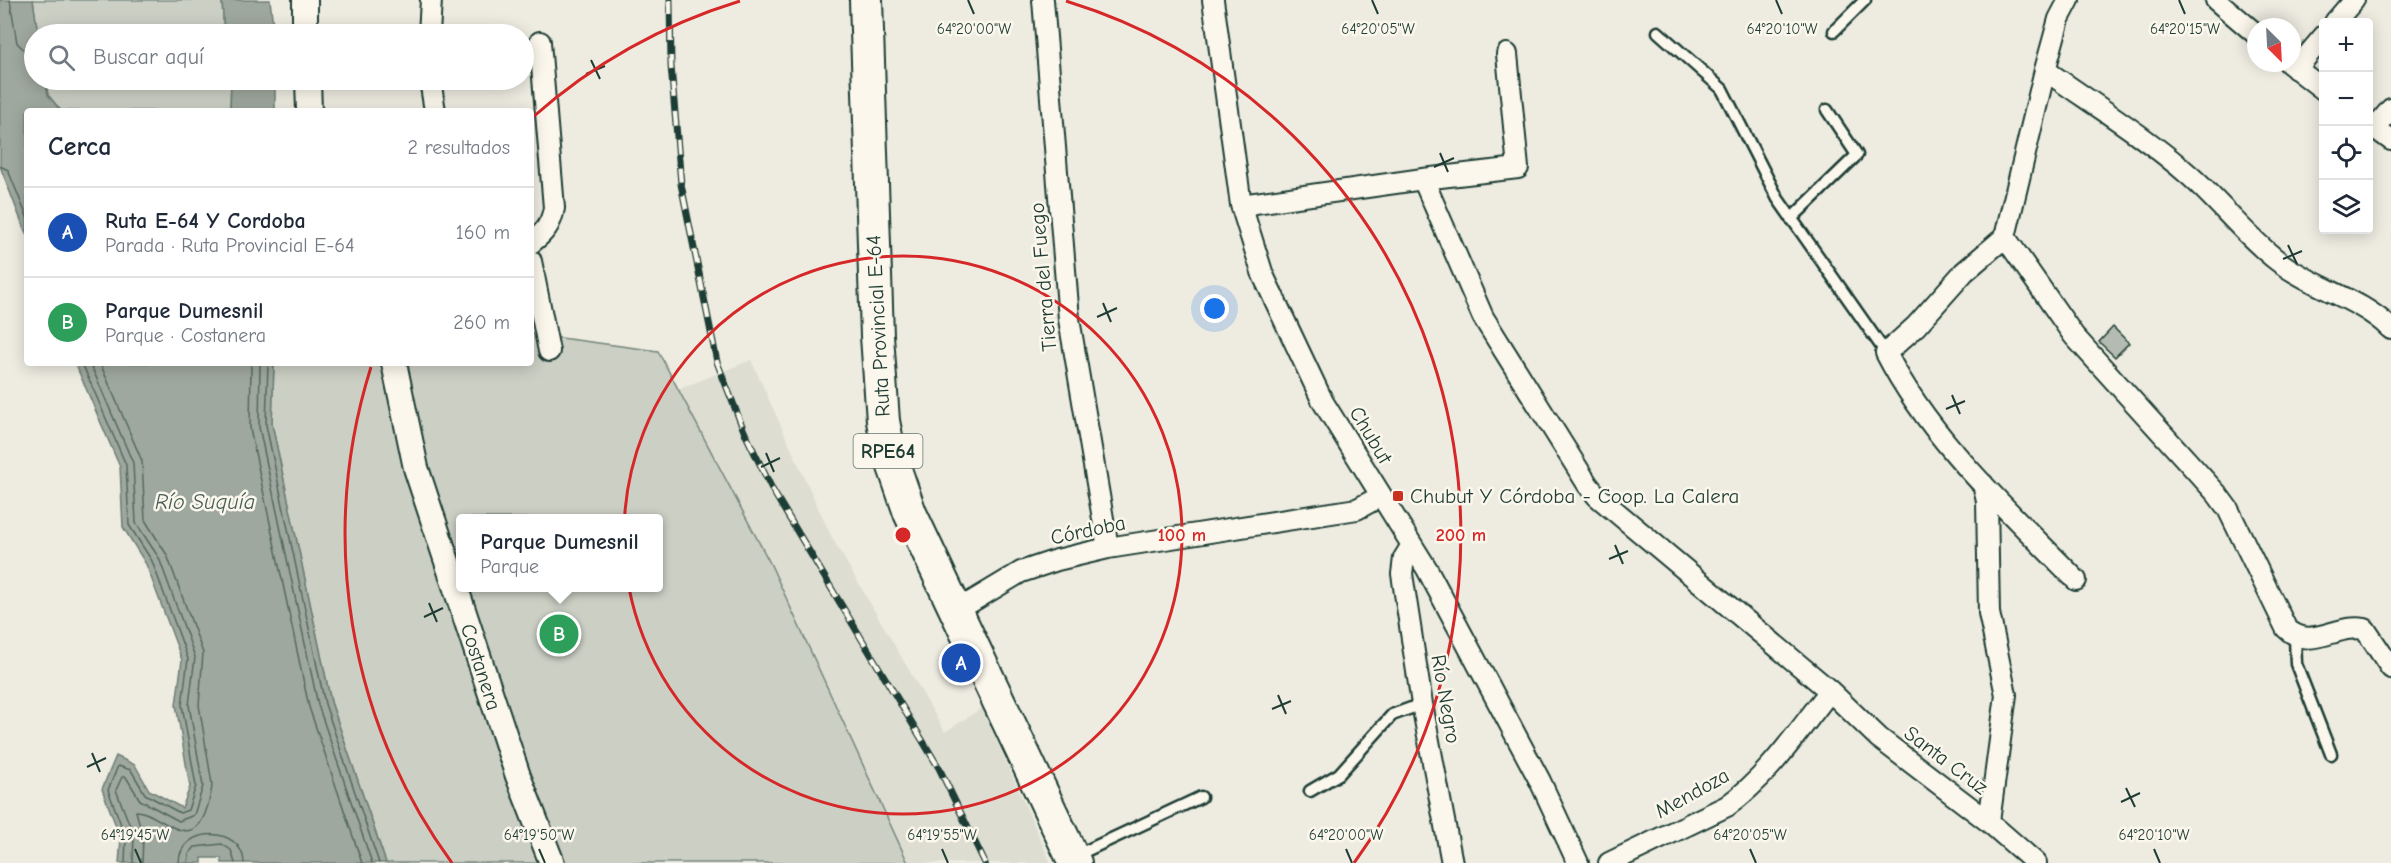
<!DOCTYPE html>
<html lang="es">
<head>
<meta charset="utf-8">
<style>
	body { margin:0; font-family:"Comic Neue",sans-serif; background:#f6f6f7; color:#1f2937 }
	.controls { position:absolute; right:18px; top:18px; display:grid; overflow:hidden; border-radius:6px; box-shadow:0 3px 15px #0003 }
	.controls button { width:54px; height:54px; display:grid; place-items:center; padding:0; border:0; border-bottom:2px solid #e0e1e3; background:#fff; color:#1f2937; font:30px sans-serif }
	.compass { position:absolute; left:2247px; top:18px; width:54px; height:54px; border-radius:50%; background:#fff; box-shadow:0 3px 15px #0003; rotate:156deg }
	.you { position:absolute; left:1215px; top:309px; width:21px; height:21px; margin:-15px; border:4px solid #fff; border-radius:50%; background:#1a73e8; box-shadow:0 0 0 9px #1a73e833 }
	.badge { display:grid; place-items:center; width:39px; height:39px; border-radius:50%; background:#c8321e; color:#fff; font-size:20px; font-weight:700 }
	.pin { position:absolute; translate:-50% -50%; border:3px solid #fff; box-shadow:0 2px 6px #0006 }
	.popup { position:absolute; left:456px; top:514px; width:207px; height:78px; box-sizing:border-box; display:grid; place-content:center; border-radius:6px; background:#fff; filter:drop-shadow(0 2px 4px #0005); font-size:20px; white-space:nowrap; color:#747a83 }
	.popup b { font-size:22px; color:#1f2937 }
	.popup::after { content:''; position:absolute; left:50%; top:100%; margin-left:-12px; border:12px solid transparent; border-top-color:#fff }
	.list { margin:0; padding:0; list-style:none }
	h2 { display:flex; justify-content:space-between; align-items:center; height:78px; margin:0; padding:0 24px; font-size:26px }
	h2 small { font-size:20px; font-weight:400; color:#747a83 }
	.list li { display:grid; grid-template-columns:39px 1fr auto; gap:18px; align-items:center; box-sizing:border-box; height:90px; padding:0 24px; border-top:2px solid #e0e1e3 }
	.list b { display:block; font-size:22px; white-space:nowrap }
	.list p { margin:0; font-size:20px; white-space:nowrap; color:#747a83 }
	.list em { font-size:20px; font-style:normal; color:#747a83 }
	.icon { flex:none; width:33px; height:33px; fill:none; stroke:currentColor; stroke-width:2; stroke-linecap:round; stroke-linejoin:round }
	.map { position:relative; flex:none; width:2391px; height:863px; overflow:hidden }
	.search { position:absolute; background:#fff; box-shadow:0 3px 15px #0003; left:24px; top:24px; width:510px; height:66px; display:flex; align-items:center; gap:15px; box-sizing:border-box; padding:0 21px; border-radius:33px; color:#747a83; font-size:22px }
	.panel { position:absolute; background:#fff; box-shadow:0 3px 15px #0003; left:24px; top:108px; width:510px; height:258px; border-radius:6px }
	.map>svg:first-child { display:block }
</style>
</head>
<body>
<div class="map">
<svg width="2391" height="863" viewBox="0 0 2391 863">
	<rect width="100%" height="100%" fill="#eeece1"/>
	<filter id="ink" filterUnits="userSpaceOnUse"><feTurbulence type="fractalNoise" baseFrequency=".0167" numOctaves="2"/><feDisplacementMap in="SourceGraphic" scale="12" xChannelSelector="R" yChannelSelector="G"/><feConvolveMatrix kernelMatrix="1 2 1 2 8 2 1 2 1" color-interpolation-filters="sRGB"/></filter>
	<g filter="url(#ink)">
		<path fill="#ddddd2" d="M751,360L831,536L945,732L982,708L1051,863H581L658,588V518L471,473Z"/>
		<path fill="#cbcfc4" stroke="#75867c" stroke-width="1.5" fill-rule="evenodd" d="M33,0H222L224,34H38Z
			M45,80H231L230,111H61L48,95Z
			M531,334L658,351L771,565L908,863H386L331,702L272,424L274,363H531ZM460,518H658V588H460Z"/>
		<path fill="#9fa89f" stroke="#6c7d74" stroke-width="1.5" d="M0,0H33L38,34H34V80H45L48,95L61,111H27V236L0,166Z
			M222,0H270L274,34H224Z
			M231,80H275V111H230Z
			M75,363H274L272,424L331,702L386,863H222L221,858H202V863H119L121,839L102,789L116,756L135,765L149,790L182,808L190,787L176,705L182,660L146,564L123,527L120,467Z"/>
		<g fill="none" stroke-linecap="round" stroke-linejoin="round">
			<path stroke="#52685f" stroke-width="1.5" d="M10,0L17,43L34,59
				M0,166L8,170L27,217
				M82,363L126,465L129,525L152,561L188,659L182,705L196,786L188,810L180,813L145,794L131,770L118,766L108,790L126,838L125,863
				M90,363L133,463L136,523L159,558L195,657L189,705L203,786L194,815L179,821L140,800L126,777H122L116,790L134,836L133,863
				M100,363L142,461L145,520L167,555L203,653L199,705L212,784C212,793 209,802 206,811C191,856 157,810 136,811L143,837L142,863
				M251,363L250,429L309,707L362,863
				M260,363L259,427L318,705L372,863
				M268,363L266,425L325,704L379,863
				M179,863C179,825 243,825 244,863
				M188,863L189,854L195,847L222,844L231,850L235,863"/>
		</g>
		<path fill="#b4bbb0" stroke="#1f3d34" stroke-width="1.5" d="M2113,327L2129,343L2115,357L2099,342Z"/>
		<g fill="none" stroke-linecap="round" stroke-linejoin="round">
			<defs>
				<path id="service" d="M1834,31L1865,0
					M1658,32L1722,89L1778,199L1886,353
					M1791,219L1857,155L1827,110
					M2295,637L2296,664L2331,754
					M1310,791L1339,774L1392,715L1422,704
					M1075,856L1201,797"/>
				<path id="minor" d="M1043,0L1069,319L1108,548
					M1213,0L1241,205L1263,275L1323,402L1427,569L1540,781L1578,863
					M2069,0L2059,19L2045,70L2005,237L1964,272L1916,326L1886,353C1931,441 2008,510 2076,580
					M2216,0L2256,34
					M2335,22L2354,0
					M429,34L431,0
					M2289,63L2324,90
					M2296,69L2324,36
					M2045,70C2093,104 2145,136 2189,175C2220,202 2245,236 2278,261C2313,288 2360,298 2391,329
					M430,80L435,111
					M2368,123L2391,140
					M2375,128L2391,109
					M1423,179L1518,168L1507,54
					M1241,205L1423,179L1483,317L1588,485L1597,496L1830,691L1879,738L1989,822L2036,863
					M2005,237L2074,336L2217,494L2228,509L2286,628C2311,652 2336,623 2365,629L2391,668
					M531,243C544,233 551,225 554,208L540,42
					M531,261L549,351
					M1983,484L1987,501L1989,613L2006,695L1989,822
					M1412,545L1404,558L1402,574L1422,704L1452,863
					M956,611L1021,572L1057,560L1108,548L1357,509L1381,496
					M1609,863L1727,806C1769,776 1798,731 1830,691"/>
				<path id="tertiary" d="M305,0V34
					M308,80L309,111
					M394,363L416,468L518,776L552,863"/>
				<path id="primary" d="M866,0L877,336L883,421L889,452L910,513L1075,863"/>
			</defs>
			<use href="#service" stroke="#1f3d34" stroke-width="15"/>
			<use href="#minor" stroke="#1f3d34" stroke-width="24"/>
			<use href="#tertiary" stroke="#1f3d34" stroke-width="28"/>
			<use href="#primary" stroke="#1f3d34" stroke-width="36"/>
			<use href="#service" stroke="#fbf7ec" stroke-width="10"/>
			<use href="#minor" stroke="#fbf7ec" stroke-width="20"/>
			<use href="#tertiary" stroke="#fbf7ec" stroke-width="24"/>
			<use href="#primary" stroke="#fbf7ec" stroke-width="32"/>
			<defs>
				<path id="rail" d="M670,0L671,66L681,184L717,362L744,431L773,491L939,768L985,863"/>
			</defs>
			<use href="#rail" stroke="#1f3d34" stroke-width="7"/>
			<use href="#rail" stroke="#fbf7ec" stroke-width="4.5" stroke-dasharray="14" stroke-linecap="butt"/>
		</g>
	</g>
	<path fill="none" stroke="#1f3d34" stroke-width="2" d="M968,0L974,14M1372,0L1378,14M1776,0L1782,14M2179,0L2185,14M591,60L600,79M586,74L605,66M1440,153L1448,172M1434,167L1454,158M2288,245L2297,264M2283,259L2302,251M1103,303L1111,322M1097,317L1117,308M1952,395L1960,414M1946,409L1965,401M766,453L774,472M761,467L780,458M1615,545L1623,564M1609,559L1628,551M429,603L437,622M424,617L443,608M1278,695L1286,714M1272,709L1291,701M92,753L100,772M87,767L106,758M2126,788L2135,807M2121,802L2140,793M135,849L141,863M539,849L545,863M942,849L948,863M1346,849L1352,863M1750,849L1756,863M2154,849L2160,863"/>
	<g fill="none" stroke="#d62828" stroke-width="3">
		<circle cx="903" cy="535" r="279"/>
		<path d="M452 863A558 558 0 0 1 371 367M533 117A558 558 0 0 1 740 1M1066 1A558 558 0 0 1 1354 863"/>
	</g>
	<rect fill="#c8321e" stroke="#fbf7ec" stroke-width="2" x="1392" y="490" width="12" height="12" rx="3"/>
	<g text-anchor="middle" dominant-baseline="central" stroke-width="5" stroke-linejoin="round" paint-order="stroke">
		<rect fill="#fbf7ec" stroke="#61756b" stroke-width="1.5" x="853.5" y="434" width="69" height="34" rx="4.5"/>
		<g font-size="20" font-weight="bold" fill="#1f3d34">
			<text x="888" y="451">RPE64</text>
		</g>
		<g font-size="21" fill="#1f3d34" stroke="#fbf7ec">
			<text transform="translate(1043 277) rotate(-95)">Tierra del Fuego</text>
			<text transform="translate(878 326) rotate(-93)">Ruta Provincial E-64</text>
			<text transform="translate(1371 435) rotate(59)">Chubut</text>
			<text transform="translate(1088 530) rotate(-12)">Córdoba</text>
			<text transform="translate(481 667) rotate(72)">Costanera</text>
			<text transform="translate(1446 699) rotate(80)">Río Negro</text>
			<text transform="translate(1946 760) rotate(37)">Santa Cruz</text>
			<text transform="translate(1692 793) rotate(-29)">Mendoza</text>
		</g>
		<g font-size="21" fill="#1f3d34" stroke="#fbf7ec" text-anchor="start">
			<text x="1410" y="496">Chubut Y Córdoba - Coop. La Calera</text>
		</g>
		<g font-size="22" font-style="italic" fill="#455d54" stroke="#fbf7ec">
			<text x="205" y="502">Río Suquía</text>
		</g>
	</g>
	<g font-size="15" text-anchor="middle" fill="#1f3d34" stroke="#fbf7ec" stroke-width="5" stroke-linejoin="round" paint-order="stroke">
		<text x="974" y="34">64°20'00"W</text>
		<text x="1378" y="34">64°20'05"W</text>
		<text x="1782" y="34">64°20'10"W</text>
		<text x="2185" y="34">64°20'15"W</text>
		<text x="135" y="840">64°19'45"W</text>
		<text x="539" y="840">64°19'50"W</text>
		<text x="942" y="840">64°19'55"W</text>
		<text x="1346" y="840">64°20'00"W</text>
		<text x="1750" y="840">64°20'05"W</text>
		<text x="2154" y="840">64°20'10"W</text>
	</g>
	<circle cx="903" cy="535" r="9" fill="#d62828" stroke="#fbf7ec" stroke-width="3"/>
	<g font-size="18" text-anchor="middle" font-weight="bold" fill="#d62828" stroke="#fbf7ec" stroke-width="5" stroke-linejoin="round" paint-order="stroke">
		<text x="1182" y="541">100 m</text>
		<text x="1461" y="541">200 m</text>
	</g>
</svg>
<div class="controls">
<button>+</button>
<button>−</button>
<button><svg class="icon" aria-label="locate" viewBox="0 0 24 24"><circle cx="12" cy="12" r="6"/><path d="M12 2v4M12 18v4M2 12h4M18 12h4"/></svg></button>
<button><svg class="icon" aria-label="layers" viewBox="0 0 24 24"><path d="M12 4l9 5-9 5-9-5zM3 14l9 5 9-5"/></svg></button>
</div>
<svg class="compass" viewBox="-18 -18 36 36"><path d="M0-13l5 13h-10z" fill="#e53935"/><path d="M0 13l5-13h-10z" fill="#747a83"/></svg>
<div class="you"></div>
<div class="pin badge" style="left:961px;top:663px;background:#1a4fb4">A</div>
<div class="pin badge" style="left:559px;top:634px;background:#2e9e5b">B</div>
<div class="popup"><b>Parque Dumesnil</b>Parque</div>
<div class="search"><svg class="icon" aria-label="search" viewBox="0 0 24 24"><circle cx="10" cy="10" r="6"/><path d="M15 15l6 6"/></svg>Buscar aquí</div>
<section class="panel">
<h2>Cerca<small>2 resultados</small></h2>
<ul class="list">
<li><span class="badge" style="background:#1a4fb4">A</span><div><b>Ruta E-64 Y Cordoba</b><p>Parada · Ruta Provincial E-64</p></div><em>160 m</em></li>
<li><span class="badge" style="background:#2e9e5b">B</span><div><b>Parque Dumesnil</b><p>Parque · Costanera</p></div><em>260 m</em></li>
</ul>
</section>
</div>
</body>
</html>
